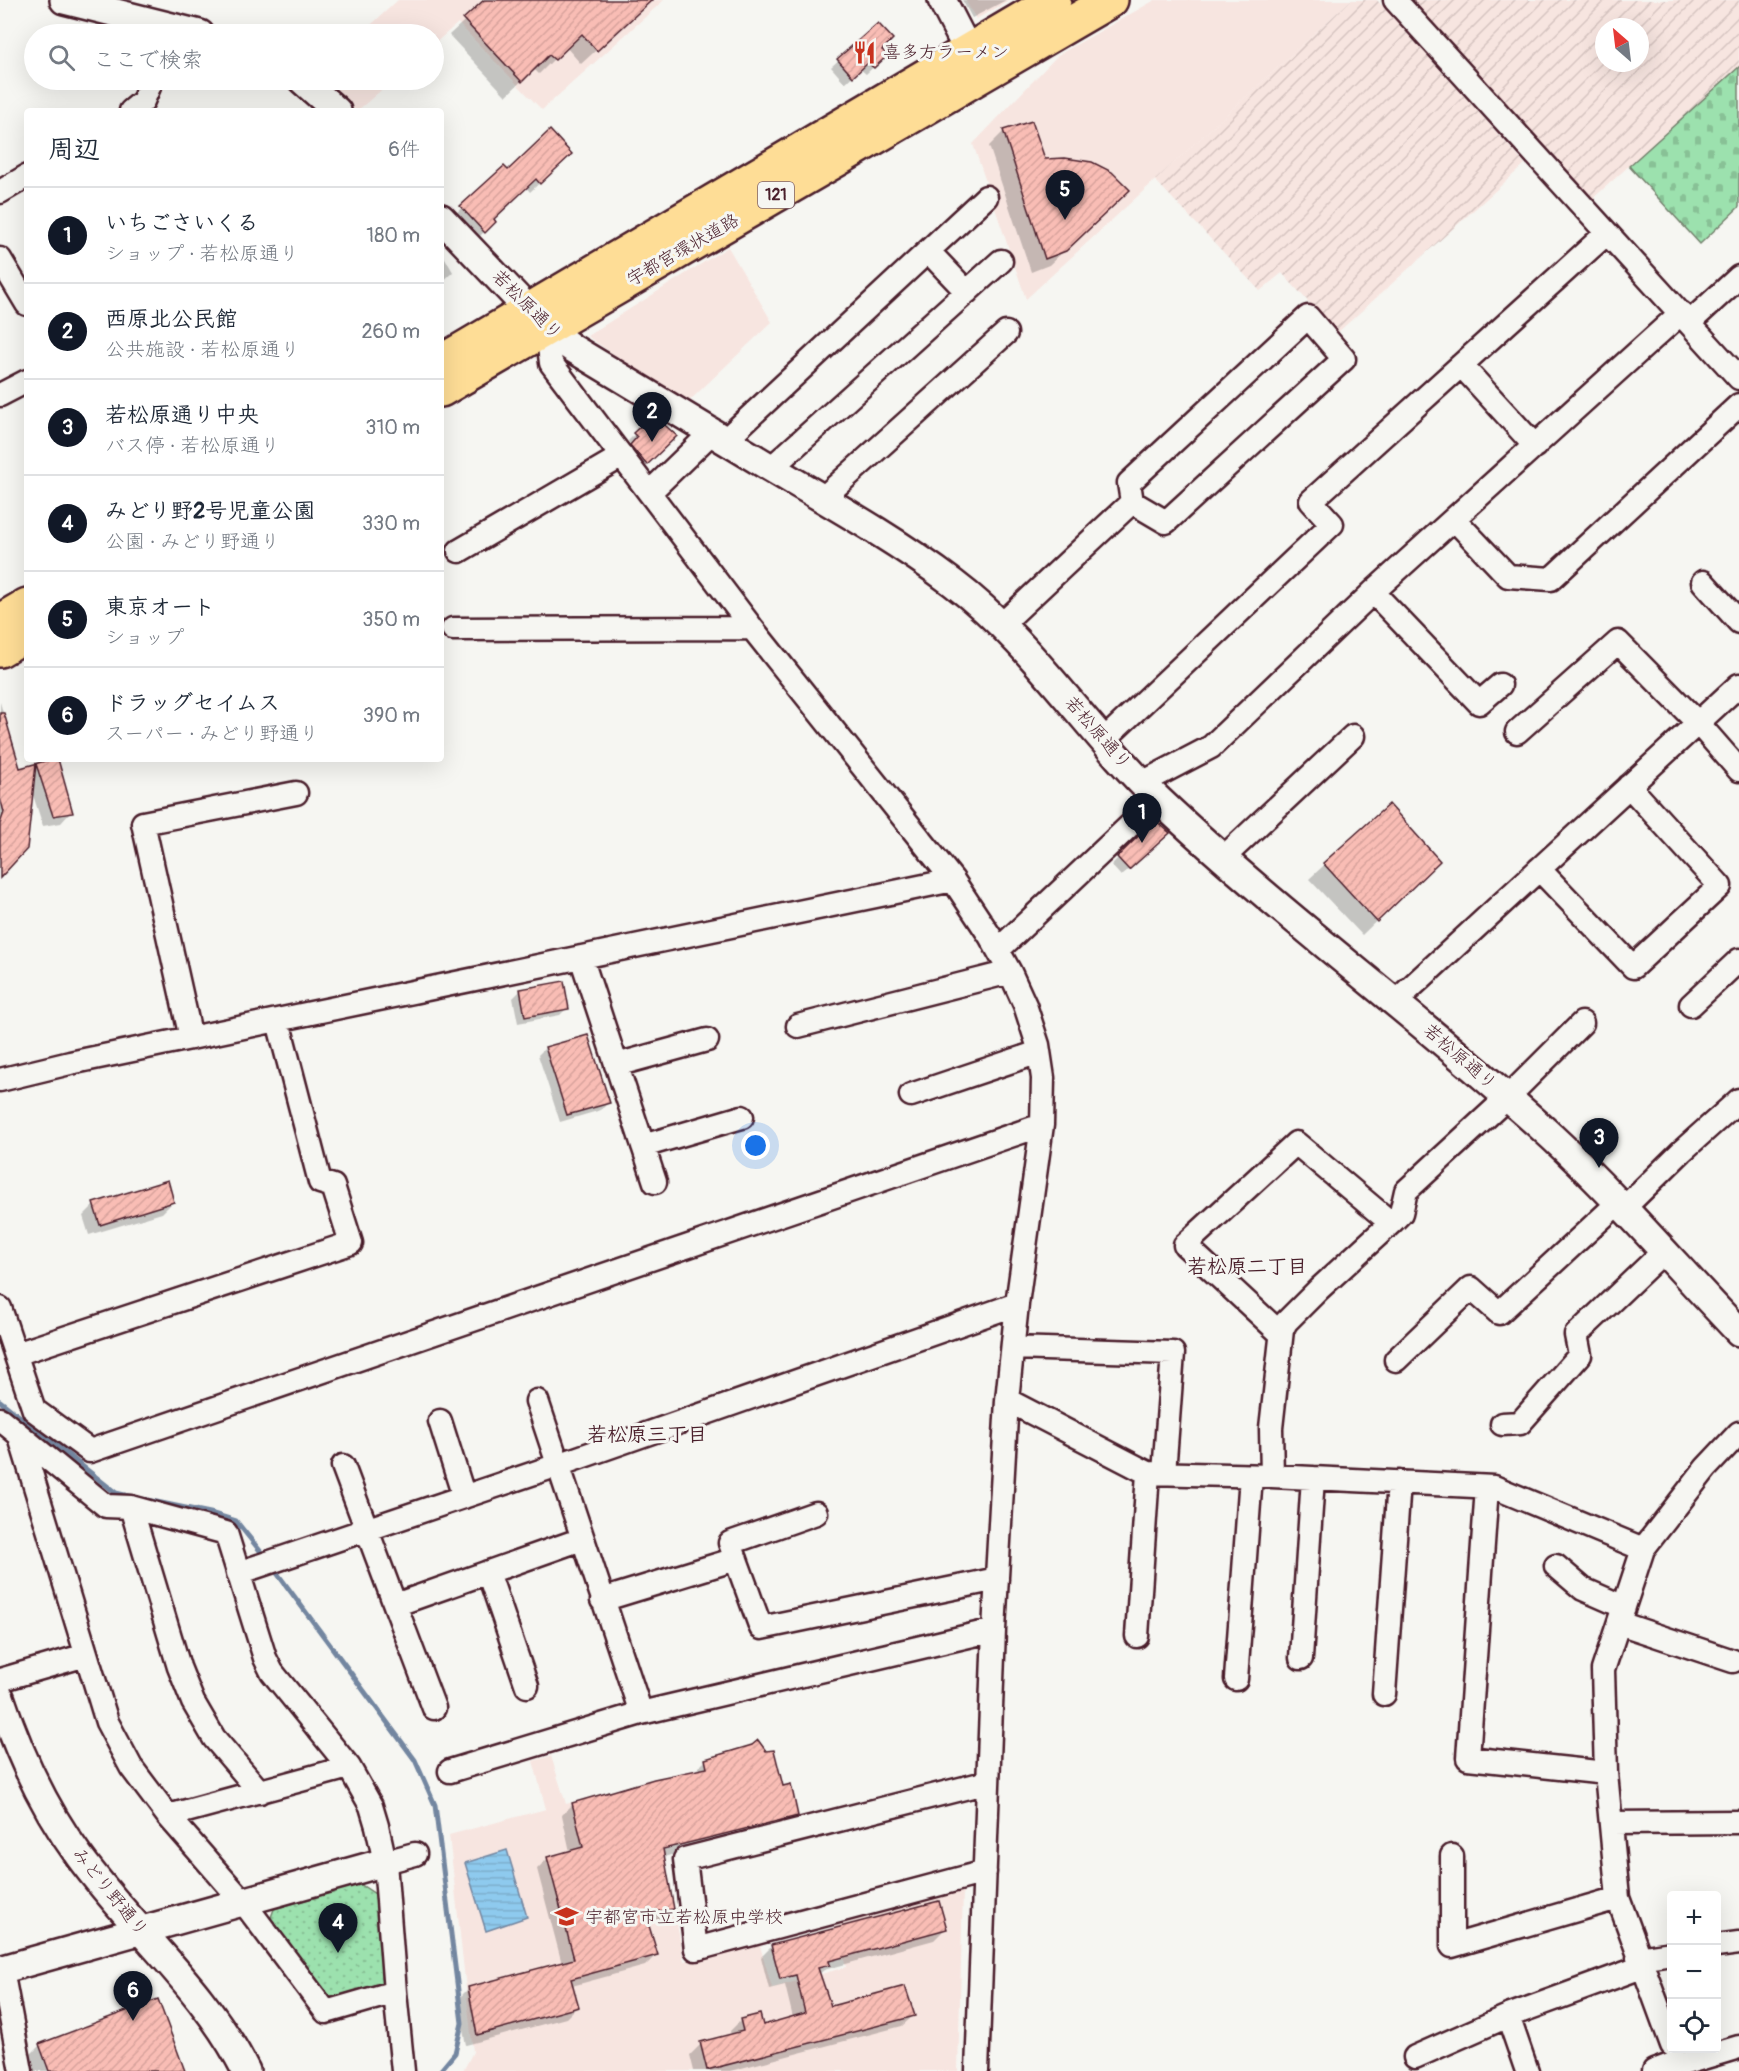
<!DOCTYPE html>
<html lang="ja">
<head>
<meta charset="utf-8">
<style>
	body { margin:0; font-family:Pangolin,"Klee One",sans-serif; background:#f2f2f3; color:#1f2937 }
	.controls { position:absolute; right:18px; bottom:18px; display:grid; overflow:hidden; border-radius:6px; box-shadow:0 6px 24px #0002 }
	.controls button { width:54px; height:54px; display:grid; place-items:center; padding:0; border:0; border-bottom:2px solid #e0e1e3; background:#fff; color:#1f2937; font:30px sans-serif }
	.compass { position:absolute; left:1595px; top:18px; width:54px; height:54px; border-radius:50%; background:#fff; box-shadow:0 6px 24px #0002; rotate:332deg }
	.you { position:absolute; left:756px; top:1146px; width:21px; height:21px; margin:-15px; border:4px solid #fff; border-radius:50%; background:#1a73e8; box-shadow:0 0 0 9px #1a73e833 }
	.badge { display:grid; place-items:center; width:39px; height:39px; border-radius:50%; background:#111827; color:#fff; font-size:20px; font-weight:700 }
	.pin { position:absolute; translate:-50% -50px; filter:drop-shadow(0 2px 3px #0008) }
	.pin::after { content:''; position:absolute; top:32px; width:21px; height:18px; background:inherit; clip-path:polygon(0 0,100% 0,50% 100%) }
	.list { margin:0; padding:0; list-style:none }
	h2 { display:flex; justify-content:space-between; align-items:center; height:78px; margin:0; padding:0 24px; font-size:26px }
	h2 small { font-size:20px; font-weight:400; color:#747a83 }
	.list li { display:grid; grid-template-columns:39px 1fr auto; gap:18px; align-items:center; box-sizing:border-box; height:96px; padding:0 24px; border-top:2px solid #e0e1e3 }
	.list b { display:block; font-size:22px; white-space:nowrap }
	.list p { margin:0; font-size:20px; white-space:nowrap; color:#747a83 }
	.list em { font-size:20px; font-style:normal; color:#747a83 }
	.icon { flex:none; width:33px; height:33px; fill:none; stroke:currentColor; stroke-width:2; stroke-linecap:round; stroke-linejoin:round }
	.map { position:relative; flex:none; width:1739px; height:2071px; overflow:hidden }
	.search { position:absolute; background:#fff; box-shadow:0 6px 24px #0002; left:24px; top:24px; width:420px; height:66px; display:flex; align-items:center; gap:15px; box-sizing:border-box; padding:0 21px; border-radius:33px; color:#747a83; font-size:22px }
	.panel { position:absolute; background:#fff; box-shadow:0 6px 24px #0002; left:24px; top:108px; width:420px; height:654px; border-radius:6px }
	.map>svg:first-child { display:block }
</style>
</head>
<body>
<div class="map">
<svg width="1739" height="2071" viewBox="0 0 1739 2071">
	<defs>
		<pattern id="industrial-furrows" width="10" height="10" patternUnits="userSpaceOnUse" patternTransform="scale(1.5)"><rect width="10" height="10" fill="#f7e5e0"/><path d="M-1 1l2-2M0 10L10 0M9 11l2-2" fill="none" stroke="#d5c4c0"/></pattern>
		<pattern id="cemetery-stones" width="16" height="16" patternUnits="userSpaceOnUse" patternTransform="scale(1.5)"><rect width="16" height="16" fill="#9ce1ae"/><path d="M2 7V4a2 2 0 0 1 4 0v3zM10 15v-3a2 2 0 0 1 4 0v3z" fill="#88c196"/></pattern>
		<pattern id="park-dots" width="8" height="8" patternUnits="userSpaceOnUse" patternTransform="scale(1.5)"><rect width="8" height="8" fill="#9ce1ae"/><path d="M2 2h.1M6 6h.1" fill="none" stroke="#88c196" stroke-width="1.8" stroke-linecap="round"/></pattern>
		<pattern id="water-rules" width="6" height="5" patternUnits="userSpaceOnUse" patternTransform="scale(1.5)"><rect width="6" height="5" fill="#8ecaee"/><path d="M0 2.5h6" fill="none" stroke="#7cadcc"/></pattern>
		<pattern id="building-hatch" width="6" height="6" patternUnits="userSpaceOnUse" patternTransform="scale(1.5)"><rect width="6" height="6" fill="#f9bdb5"/><path d="M-1 1l2-2M0 6l6-6M5 7l2-2" fill="none" stroke="#d7a29c"/></pattern>
	</defs>
	<rect width="100%" height="100%" fill="#f6f6f2"/>
	<filter id="ink" filterUnits="userSpaceOnUse"><feTurbulence type="fractalNoise" baseFrequency=".0167" numOctaves="2"/><feDisplacementMap in="SourceGraphic" scale="12" xChannelSelector="R" yChannelSelector="G"/><feConvolveMatrix kernelMatrix="1 2 1 2 8 2 1 2 1" color-interpolation-filters="sRGB"/></filter>
	<g filter="url(#ink)">
		<path fill="#f7e5e0" d="M398,0H664L542,110L458,23L434,44V34H361Z
			M965,0H1011L976,19Z
			M1155,0H1351L1026,299L973,144L1058,55Z
			M326,80H393L357,111H354Z
			M728,247L772,322L686,404L587,336Z
			M551,1756L566,1804L650,1781L684,1961L759,1942L772,1988L846,1967L834,1925L963,1891L958,2071H463L473,2052L449,1835L546,1809L533,1761Z"/>
		<path fill="url(#industrial-furrows)" fill-rule="evenodd" d="M1351,0H1377L1525,164L1337,333L1282,273L1260,291L1155,180Z
			M1410,0H1739V67L1591,200ZM1604,27H1640V63H1604Z"/>
		<path fill="url(#cemetery-stones)" stroke="#73806c" stroke-width="1.5" d="M1739,67V207L1700,244L1629,166Z"/>
		<path fill="url(#park-dots)" stroke="#73806c" stroke-width="1.5" d="M360,1884L375,1894L387,1986L328,2002L270,1920L274,1909Z"/>
		<path fill="url(#water-rules)" stroke="#7386a0" stroke-width="1.5" d="M507,1850L527,1917L486,1931L465,1863Z"/>
		<path fill="#0003" d="M487,0H651L581,64L566,47L539,74L534,69L506,96L449,35Z
			M962,0H1006L972,18Z
			M877,25L880,50L886,55L866,74L860,69L845,83L831,67Z
			M1031,123L1044,160L1114,204L1049,265L1031,272L989,146L1003,132Z
			M570,154L530,192L526,187L492,219L494,222L475,241L452,217L504,168L508,172Z
			M441,251L453,272L441,283Z
			M644,425L648,429L675,436L639,471L624,453L631,445L628,441Z
			M0,702L19,770L56,759L71,812L61,823L43,826L32,792L0,876Z
			M1389,806L1438,861L1362,935L1309,879Z
			M1155,822L1161,840L1121,876L1111,865Z
			M520,991L567,1008L560,1015L518,1023L513,998Z
			M545,1048L608,1103L601,1110L560,1122L538,1055Z
			M173,1202L162,1213L89,1235L83,1216L94,1205Z
			M705,1761L782,1788L797,1816L785,1827L663,1857L672,1908L661,1919L646,1922L656,1955L645,1966L572,1986L577,2007L566,2018L466,2045L457,2000L468,1989L562,1964L537,1869L548,1858L570,1852L562,1815L573,1804L694,1772Z
			M945,1929L934,1940L824,1970L819,1974L830,2008L913,2016L902,2026L730,2071H694L690,2055L701,2044L731,2035L730,2031L741,2020L762,2027L793,2018L785,1985L769,1989L761,1957L772,1946Z
			M40,2045L183,2071H31L26,2059Z"/>
		<g fill="none" stroke-linecap="round" stroke-linejoin="round">
			<path stroke="#7386a0" stroke-width="5" d="M0,1401L116,1493L133,1497
				M142,1499L210,1513L236,1521L261,1552
				M277,1573L415,1760L435,1805L462,2023L455,2053L440,2071"/>
		</g>
		<path fill="url(#building-hatch)" stroke="#4a1f2b" stroke-width="1.5" d="M484,0H652L597,51L582,34L555,60L549,55L522,82L463,19Z
			M878,23L893,39L882,50L888,55L874,68L868,63L853,77L837,59Z
			M1032,121L1045,159L1065,158L1092,162L1112,172L1130,190L1066,251L1045,259L1003,130Z
			M550,130L572,154L540,184L536,179L494,219L496,222L485,233L460,206L504,166L508,170Z
			M657,418L677,436L647,465L630,445L637,437L633,433L644,423L648,427Z
			M0,713H4L20,768L52,759H58L73,813L53,816L36,764L27,849L0,878V824L4,812L0,798Z
			M1389,804L1440,861L1377,922L1323,863Z
			M1155,820L1170,833L1129,870L1117,857Z
			M564,981L569,1009L525,1017L520,989Z
			M588,1035L610,1103L567,1115L545,1047Z
			M168,1180L174,1202L100,1225L93,1203Z
			M758,1740L766,1751L774,1750L783,1786L791,1784L798,1816L663,1849L674,1909L645,1913L658,1955L571,1979L579,2007L477,2035L468,1987L574,1959L547,1857L583,1847L572,1803L654,1779L707,1768L705,1759L752,1745Z
			M939,1901L947,1929L829,1961L830,1965L818,1968L831,2006L905,1986L915,2016L707,2070L700,2042L743,2031L740,2019L760,2014L763,2025L805,2013L796,1975L780,1979L771,1945Z
			M158,1999L185,2071H49L39,2044Z"/>
		<g fill="none" stroke-linecap="round" stroke-linejoin="round">
			<defs>
				<path id="minor" d="M1395,0L1739,378
					M131,111L143,101L152,80
					M0,192L27,176
					M928,251L967,292
					M0,259L27,304
					M1689,323L1739,277
					M547,329L551,363L752,628L953,880L990,936L1010,972L1025,1005L1038,1045L1043,1078L1042,1125L1017,1304L1007,1400L994,1630L977,2071
					M1461,365L1535,446
					M0,395L27,381
					M725,440L986,197
					M771,468L1001,261
					M650,492L711,433
					M823,498L1006,333
					M1454,519L1508,576L1551,579L1739,405
					M459,551L622,456
					M1703,582L1739,622
					M1373,592L1479,703L1500,685
					M1001,625L1132,502L1129,483L1308,317L1344,359L1166,522L1132,502
					M453,629L752,628
					M1517,732L1618,642L1698,723L1739,770
					M1104,740L1332,524L1311,501L1607,233
					M1142,783L1211,747L1373,592L1681,313
					M1223,858L1353,736
					M1539,869L1633,967L1720,886L1629,786
					M998,950L1158,799
					M581,957L655,1182
					M1395,1002L1739,685
					M1691,1005L1739,960
					M798,1026L1010,972
					M191,1038L143,823L296,793
					M616,1065L707,1040
					M0,1080L70,1063L953,880
					M911,1095L1039,1052
					M643,1146L742,1117
					M1623,1209L1682,1151L1739,1100
					M0,1308L34,1410L90,1451L1042,1125
					M1281,1334L1185,1245L1296,1143L1391,1223
					M1013,1348L1173,1353L1164,1473
					M16,1354L351,1243L333,1186L320,1182L278,1021
					M1396,1360L1471,1288L1499,1313L1618,1203
					M1007,1400L1148,1473L1272,1476L1494,1487L1643,1549
					M537,1401L641,1713L994,1630
					M0,1419L106,1506L131,1507L226,1533L265,1658L272,1672L349,1767L371,1806L377,1826L385,1862L395,1992L326,2012L244,1903L168,1816L131,1767L107,1722L20,1437
					M440,1421L464,1497
					M1502,1424L1520,1423L1580,1355L1576,1335L1663,1252
					M343,1466L395,1605L582,1539
					M1272,1476L1271,1428L1282,1330L1286,1322L1319,1289L1391,1223L1401,1213L1406,1191L1507,1098L1582,1023
					M1487,1487L1468,1758L1606,1773
					M131,1507L179,1667L193,1702L214,1738L260,1792
					M816,1513L730,1543L761,1628L997,1579
					M1556,1566L1583,1589L1624,1607
					M488,1572L527,1686
					M238,1573L558,1465L1017,1304
					M602,1600L736,1559
					M395,1605L434,1708
					M1619,1623L1733,1661
					M1137,1636L1148,1473
					M1301,1658L1313,1478
					M1236,1679L1251,1476
					M0,1680L86,1655
					M1384,1694L1399,1482
					M450,1771L641,1713
					M168,1816L349,1767
					M1611,1823L1739,1822
					M1452,1856V1946L1618,1898
					M385,1862L415,1854
					M985,1872L696,1949L685,1859L988,1782
					M1716,1946L1739,1943
					M1638,1958L1672,1953
					M2,1970L21,2071
					M395,1992L403,2071
					M1508,2016L1527,2071
					M1672,2045L1618,1898L1606,1773L1603,1670L1643,1549L1706,1468L1739,1433
					M1415,2057L1508,2016L1642,1967
					M1679,2065L1739,2047
					M1654,2071L1678,2062"/>
				<path id="tertiary" d="M64,0L200,34
					M942,0L977,68
					M302,80L337,111
					M441,218L547,329L572,348C638,388 704,428 771,468C832,504 896,540 953,583C1034,644 1087,732 1160,801C1285,919 1425,1021 1552,1137C1618,1198 1677,1267 1739,1332
					M0,1697C19,1754 43,1807 79,1856C132,1929 205,1989 246,2071
					M0,1970L385,1862"/>
				<path id="trunk" d="M441,362L1054,0
					M441,390L1111,0
					M0,621L27,605
					M0,650L27,634"/>
			</defs>
			<use href="#minor" stroke="#4a1f2b" stroke-width="27"/>
			<use href="#tertiary" stroke="#4a1f2b" stroke-width="32"/>
			<use href="#trunk" stroke="#4a1f2b" stroke-width="38"/>
			<use href="#minor" stroke="#f6f6f2" stroke-width="22"/>
			<use href="#tertiary" stroke="#f6f6f2" stroke-width="27"/>
			<use href="#trunk" stroke="#fedd96" stroke-width="33"/>
		</g>
	</g>
	<defs>
		<symbol id="restaurant-bare" viewBox="-9 -9 18 18"><path d="M-5-6h1v4h1v-4h1v4h1v-4h1v5L-1.5 .5V6h-2V.5L-5-1ZM5-6V6H3V1.5H1.5Q1.5-4 5-6Z" fill="#c8321e" stroke="#f6f6f2" stroke-width="2.5" paint-order="stroke"/></symbol>
		<symbol id="school-bare" viewBox="-9 -9 18 18"><path d="M0-5L7-2L0 1L-7-2ZM-4 1L0 2.5L4 1V4Q0 6-4 4Z" fill="#c8321e" stroke="#f6f6f2" stroke-width="2.5" paint-order="stroke"/></symbol>
	</defs>
	<g fill-rule="evenodd">
		<use href="#restaurant-bare" x="848" y="36" width="33" height="33"/>
		<use href="#school-bare" x="550" y="1900" width="33" height="33"/>
	</g>
	<g text-anchor="middle" dominant-baseline="central" stroke-width="6" stroke-linejoin="round" paint-order="stroke">
		<rect fill="#f6f6f2" stroke="#7e6067" stroke-width="1.5" x="758" y="182" width="36" height="26" rx="4.5"/>
		<g font-size="16" font-weight="bold" fill="#4a1f2b">
			<text x="776" y="195">121</text>
		</g>
		<g font-size="18" fill="#4a1f2b" stroke="#f6f6f2" text-anchor="start">
			<text x="883" y="52">喜多方ラーメン</text>
			<text x="585" y="1917">宇都宮市立若松原中学校</text>
		</g>
		<g font-size="18" fill="#4a1f2b" stroke="#f6f6f2">
			<text transform="translate(683 250) rotate(-30)">宇都宮環状道路</text>
			<text transform="translate(527 305) rotate(45)">若松原通り</text>
			<text transform="translate(1098 733) rotate(49)">若松原通り</text>
			<text transform="translate(1460 1057) rotate(41)">若松原通り</text>
			<text transform="translate(110 1892) rotate(51)">みどり野通り</text>
		</g>
		<g font-size="20" font-weight="bold" fill="#4a1f2b" stroke="#f6f6f2">
			<text x="1247" y="1266">若松原二丁目</text>
			<text x="647" y="1434">若松原三丁目</text>
		</g>
	</g>
</svg>
<div class="controls">
<button>+</button>
<button>−</button>
<button><svg class="icon" aria-label="locate" viewBox="0 0 24 24"><circle cx="12" cy="12" r="6"/><path d="M12 2v4M12 18v4M2 12h4M18 12h4"/></svg></button>
</div>
<svg class="compass" viewBox="-18 -18 36 36"><path d="M0-13l5 13h-10z" fill="#e53935"/><path d="M0 13l5-13h-10z" fill="#747a83"/></svg>
<div class="you"></div>
<div class="pin badge" style="left:1142px;top:843px">1</div>
<div class="pin badge" style="left:652px;top:442px">2</div>
<div class="pin badge" style="left:1599px;top:1168px">3</div>
<div class="pin badge" style="left:338px;top:1953px">4</div>
<div class="pin badge" style="left:1065px;top:220px">5</div>
<div class="pin badge" style="left:133px;top:2021px">6</div>
<div class="search"><svg class="icon" aria-label="search" viewBox="0 0 24 24"><circle cx="10" cy="10" r="6"/><path d="M15 15l6 6"/></svg>ここで検索</div>
<section class="panel">
<h2>周辺<small>6件</small></h2>
<ul class="list">
<li><span class="badge">1</span><div><b>いちごさいくる</b><p>ショップ · 若松原通り</p></div><em>180 m</em></li>
<li><span class="badge">2</span><div><b>西原北公民館</b><p>公共施設 · 若松原通り</p></div><em>260 m</em></li>
<li><span class="badge">3</span><div><b>若松原通り中央</b><p>バス停 · 若松原通り</p></div><em>310 m</em></li>
<li><span class="badge">4</span><div><b>みどり野2号児童公園</b><p>公園 · みどり野通り</p></div><em>330 m</em></li>
<li><span class="badge">5</span><div><b>東京オート</b><p>ショップ</p></div><em>350 m</em></li>
<li><span class="badge">6</span><div><b>ドラッグセイムス</b><p>スーパー · みどり野通り</p></div><em>390 m</em></li>
</ul>
</section>
</div>
</body>
</html>
